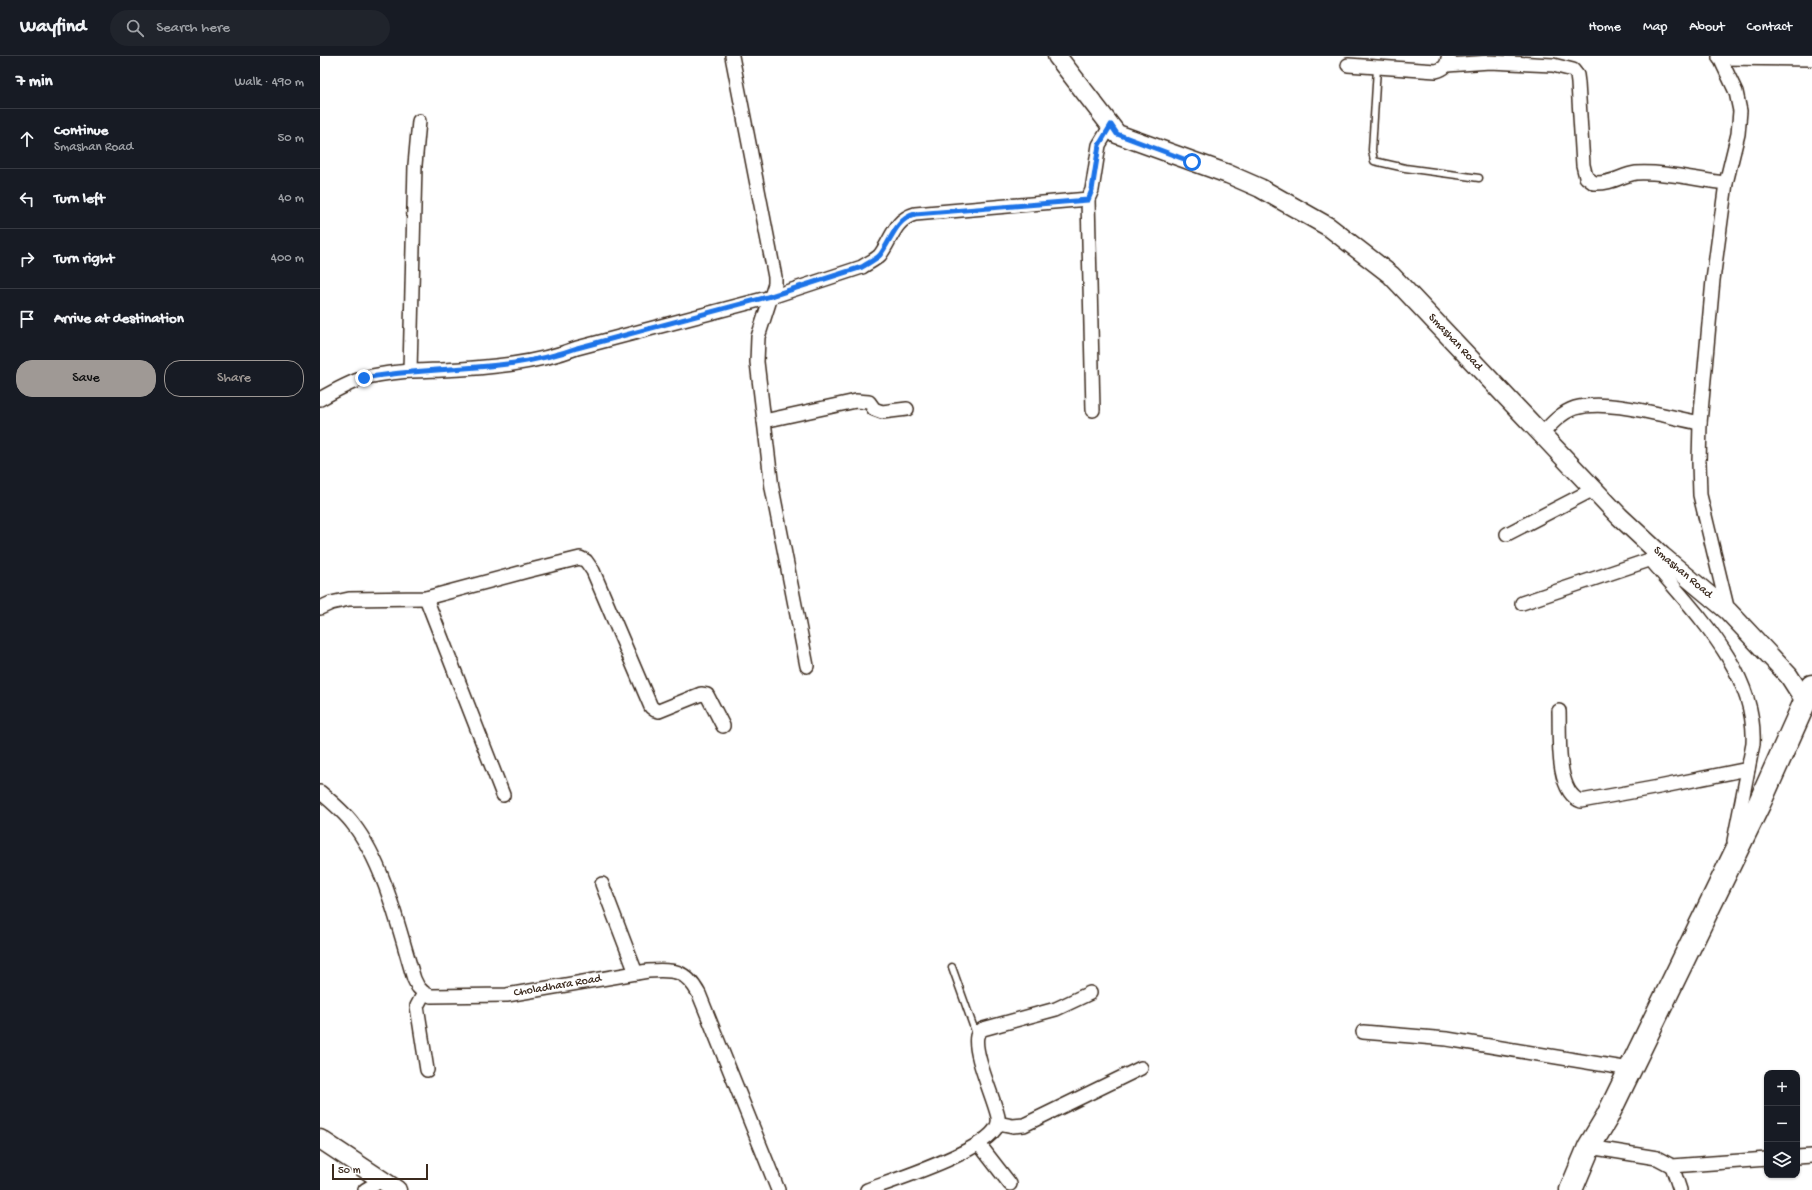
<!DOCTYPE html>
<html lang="en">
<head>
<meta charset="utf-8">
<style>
	body { margin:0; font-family:"Gochi Hand",sans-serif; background:#20242c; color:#f1f3f6 }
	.controls { position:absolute; right:12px; bottom:12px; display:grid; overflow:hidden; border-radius:8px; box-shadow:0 1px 3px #0004 }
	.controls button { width:36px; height:36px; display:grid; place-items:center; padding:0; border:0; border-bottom:1px solid #363941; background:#171b24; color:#f1f3f6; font:20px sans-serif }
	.scale { position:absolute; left:12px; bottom:10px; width:96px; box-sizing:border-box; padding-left:4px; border:2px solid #3b2a1e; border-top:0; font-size:11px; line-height:14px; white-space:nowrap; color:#3b2a1e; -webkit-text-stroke:3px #fff; paint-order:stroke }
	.stop { position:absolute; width:12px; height:12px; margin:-9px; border:3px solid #1a73e8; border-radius:50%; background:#fff }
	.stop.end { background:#1a73e8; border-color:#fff; box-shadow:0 1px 4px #0008 }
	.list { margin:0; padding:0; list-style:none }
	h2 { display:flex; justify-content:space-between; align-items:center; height:52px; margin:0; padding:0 16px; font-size:17px }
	h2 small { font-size:13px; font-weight:400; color:#9ea1a6 }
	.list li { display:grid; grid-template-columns:26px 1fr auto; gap:12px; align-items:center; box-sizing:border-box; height:60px; padding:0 16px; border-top:1px solid #363941 }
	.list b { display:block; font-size:15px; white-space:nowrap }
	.list p { margin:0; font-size:13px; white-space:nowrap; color:#9ea1a6 }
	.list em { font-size:13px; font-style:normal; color:#9ea1a6 }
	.actions { display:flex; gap:8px; padding:12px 16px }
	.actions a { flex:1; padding:9px 0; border:1px solid #9f9995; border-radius:16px; text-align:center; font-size:14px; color:#9f9995 }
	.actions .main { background:#9f9995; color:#111 }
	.icon { flex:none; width:22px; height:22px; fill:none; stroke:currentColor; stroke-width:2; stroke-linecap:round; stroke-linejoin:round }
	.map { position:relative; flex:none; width:1492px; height:1134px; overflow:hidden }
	header { display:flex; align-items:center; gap:24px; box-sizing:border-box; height:56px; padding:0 20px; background:#171b24; border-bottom:1px solid #363941 }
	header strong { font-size:19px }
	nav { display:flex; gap:22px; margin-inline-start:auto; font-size:14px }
	.search { width:280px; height:36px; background:#20242c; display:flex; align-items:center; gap:10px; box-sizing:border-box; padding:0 14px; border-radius:22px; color:#9ea1a6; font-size:15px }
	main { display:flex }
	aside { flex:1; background:#171b24 }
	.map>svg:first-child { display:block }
</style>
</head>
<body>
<header>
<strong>Wayfind</strong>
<div class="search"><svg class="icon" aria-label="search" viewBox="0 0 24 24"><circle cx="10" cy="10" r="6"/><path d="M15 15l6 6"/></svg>Search here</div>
<nav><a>Home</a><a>Map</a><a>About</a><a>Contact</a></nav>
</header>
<main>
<aside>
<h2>7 min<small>Walk · 490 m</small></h2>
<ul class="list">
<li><svg class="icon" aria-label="ahead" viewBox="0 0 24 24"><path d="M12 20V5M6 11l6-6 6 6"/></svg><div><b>Continue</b><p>Smashan Road</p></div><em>50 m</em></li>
<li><svg class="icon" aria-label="left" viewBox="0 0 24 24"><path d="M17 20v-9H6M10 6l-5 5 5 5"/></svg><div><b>Turn left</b></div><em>40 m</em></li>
<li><svg class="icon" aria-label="right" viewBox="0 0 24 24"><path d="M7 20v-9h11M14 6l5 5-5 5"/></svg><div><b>Turn right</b></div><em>400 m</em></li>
<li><svg class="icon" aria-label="arrive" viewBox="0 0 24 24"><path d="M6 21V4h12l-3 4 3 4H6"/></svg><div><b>Arrive at destination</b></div></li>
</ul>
<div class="actions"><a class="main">Save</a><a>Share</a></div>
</aside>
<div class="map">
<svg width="1492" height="1134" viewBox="0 0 1492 1134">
	<rect width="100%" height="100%" fill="#fff"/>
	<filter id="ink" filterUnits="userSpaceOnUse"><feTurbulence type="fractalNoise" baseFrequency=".025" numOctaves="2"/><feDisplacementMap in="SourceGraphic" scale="8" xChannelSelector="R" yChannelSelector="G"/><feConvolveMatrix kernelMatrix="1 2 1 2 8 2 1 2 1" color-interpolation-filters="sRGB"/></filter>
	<g filter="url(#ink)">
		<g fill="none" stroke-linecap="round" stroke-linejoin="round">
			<defs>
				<path id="lane" d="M1057,12L1052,94L1054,105L1085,112L1159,122
					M632,911L656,978"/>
				<g id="street">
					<path d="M412,0L455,221V228L438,281L437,306L452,432L487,610"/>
					<path d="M1399,0L1416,36L1420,55L1418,78L1406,127L1393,224L1380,367L1379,406L1380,439L1408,555"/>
					<path d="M1399,2L1492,3"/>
					<path d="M1028,9L1116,15C1124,13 1127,10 1128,2"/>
					<path d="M1127,9L1170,6L1233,9L1253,14L1257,19L1258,27L1263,109L1266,121L1274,127C1293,128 1301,119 1316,117C1343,115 1379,124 1406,127"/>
					<path d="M90,315L95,109L99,65"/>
					<path d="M0,343C14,335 28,327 44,322C69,315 96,315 122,314C167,312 215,308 257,292L451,241L542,211C548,207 555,204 560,199C572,183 574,164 595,158L768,143"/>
					<path d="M773,354L768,143L772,134L779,89L791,69"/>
					<path d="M444,365L536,345L549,346L554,353L562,356L587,353"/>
					<path d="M1222,378C1231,368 1242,356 1255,352C1288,342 1346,361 1380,367"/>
					<path d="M1187,478L1274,433"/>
					<path d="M1331,504C1374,556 1437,615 1433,688L1414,785"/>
					<path d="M106,542L183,739"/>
					<path d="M1202,547L1338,501"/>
					<path d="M0,552L11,547L29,543L106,542L207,515L260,502L266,505L273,515L331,651L335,654L339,655L381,638L387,639L403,670"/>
					<path d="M1239,655C1240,678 1235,736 1261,745L1339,731L1428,713"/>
					<path id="s1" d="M0,736C12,746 24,756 33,768C65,809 79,874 94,923L98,931L104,937L111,940L187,939L328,915C354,913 366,914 379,938L458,1134"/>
					<path d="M282,828L316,917"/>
					<path d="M104,937L97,950L107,1014"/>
					<path d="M1043,976L1127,983L1310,1013"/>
					<path d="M678,1067L693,1070L704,1069L821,1012"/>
					<path d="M659,1088L690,1128"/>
					<path d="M1269,1091L1337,1102L1352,1110L1447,1103"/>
					<path d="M1477,1101L1492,1100"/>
					<path d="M1352,1110L1360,1134"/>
					<path d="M45,1134L62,1124"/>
					<path d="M547,1134C575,1124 666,1095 677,1070C679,1067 678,1064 678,1061C674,1042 653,998 657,980C658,977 660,975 663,973L736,953L770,937"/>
				</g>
				<g id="secondary">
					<path id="s2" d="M737,0L797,78L908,118L940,132L1009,171L1071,219L1299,460L1342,500L1408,555L1469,620L1485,645"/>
					<path d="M0,1083L77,1134"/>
				</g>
				<path id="highway" d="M1251,1134L1269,1091L1287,1061L1440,746L1492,630"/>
			</defs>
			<use href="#lane" stroke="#3b2a1e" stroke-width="9"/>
			<use href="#street" stroke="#3b2a1e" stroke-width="16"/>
			<use href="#secondary" stroke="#3b2a1e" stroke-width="21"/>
			<use href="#highway" stroke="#3b2a1e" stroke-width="25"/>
			<use href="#lane" stroke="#fff" stroke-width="6"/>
			<use href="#street" stroke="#fff" stroke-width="13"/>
			<use href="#secondary" stroke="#fff" stroke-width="18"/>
			<use href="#highway" stroke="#fff" stroke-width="22"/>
		</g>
	</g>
	<g fill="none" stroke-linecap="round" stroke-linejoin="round" filter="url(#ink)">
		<path stroke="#1a73e8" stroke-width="5" d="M44,322C114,309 189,317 257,292L451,240L542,211C548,207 555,204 560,199C572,183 575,164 595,158L768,144L772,134L779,89L791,69L797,78L872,106"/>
	</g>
	<g text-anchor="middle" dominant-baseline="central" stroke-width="4" stroke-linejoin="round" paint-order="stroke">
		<g font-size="12" fill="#3b2a1e" stroke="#fff">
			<text stroke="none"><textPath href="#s2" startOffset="502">Smashan Road</textPath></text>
			<text stroke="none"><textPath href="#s2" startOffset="826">Smashan Road</textPath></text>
			<text stroke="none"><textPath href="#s1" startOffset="366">Choladhara Road</textPath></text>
		</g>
	</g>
</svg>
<div class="controls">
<button>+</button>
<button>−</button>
<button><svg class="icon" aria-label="layers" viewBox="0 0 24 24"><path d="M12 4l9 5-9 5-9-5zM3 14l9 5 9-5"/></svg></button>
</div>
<div class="scale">50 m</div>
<div class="stop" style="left:872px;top:106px"></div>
<div class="stop end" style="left:44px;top:322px"></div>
</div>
</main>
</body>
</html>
